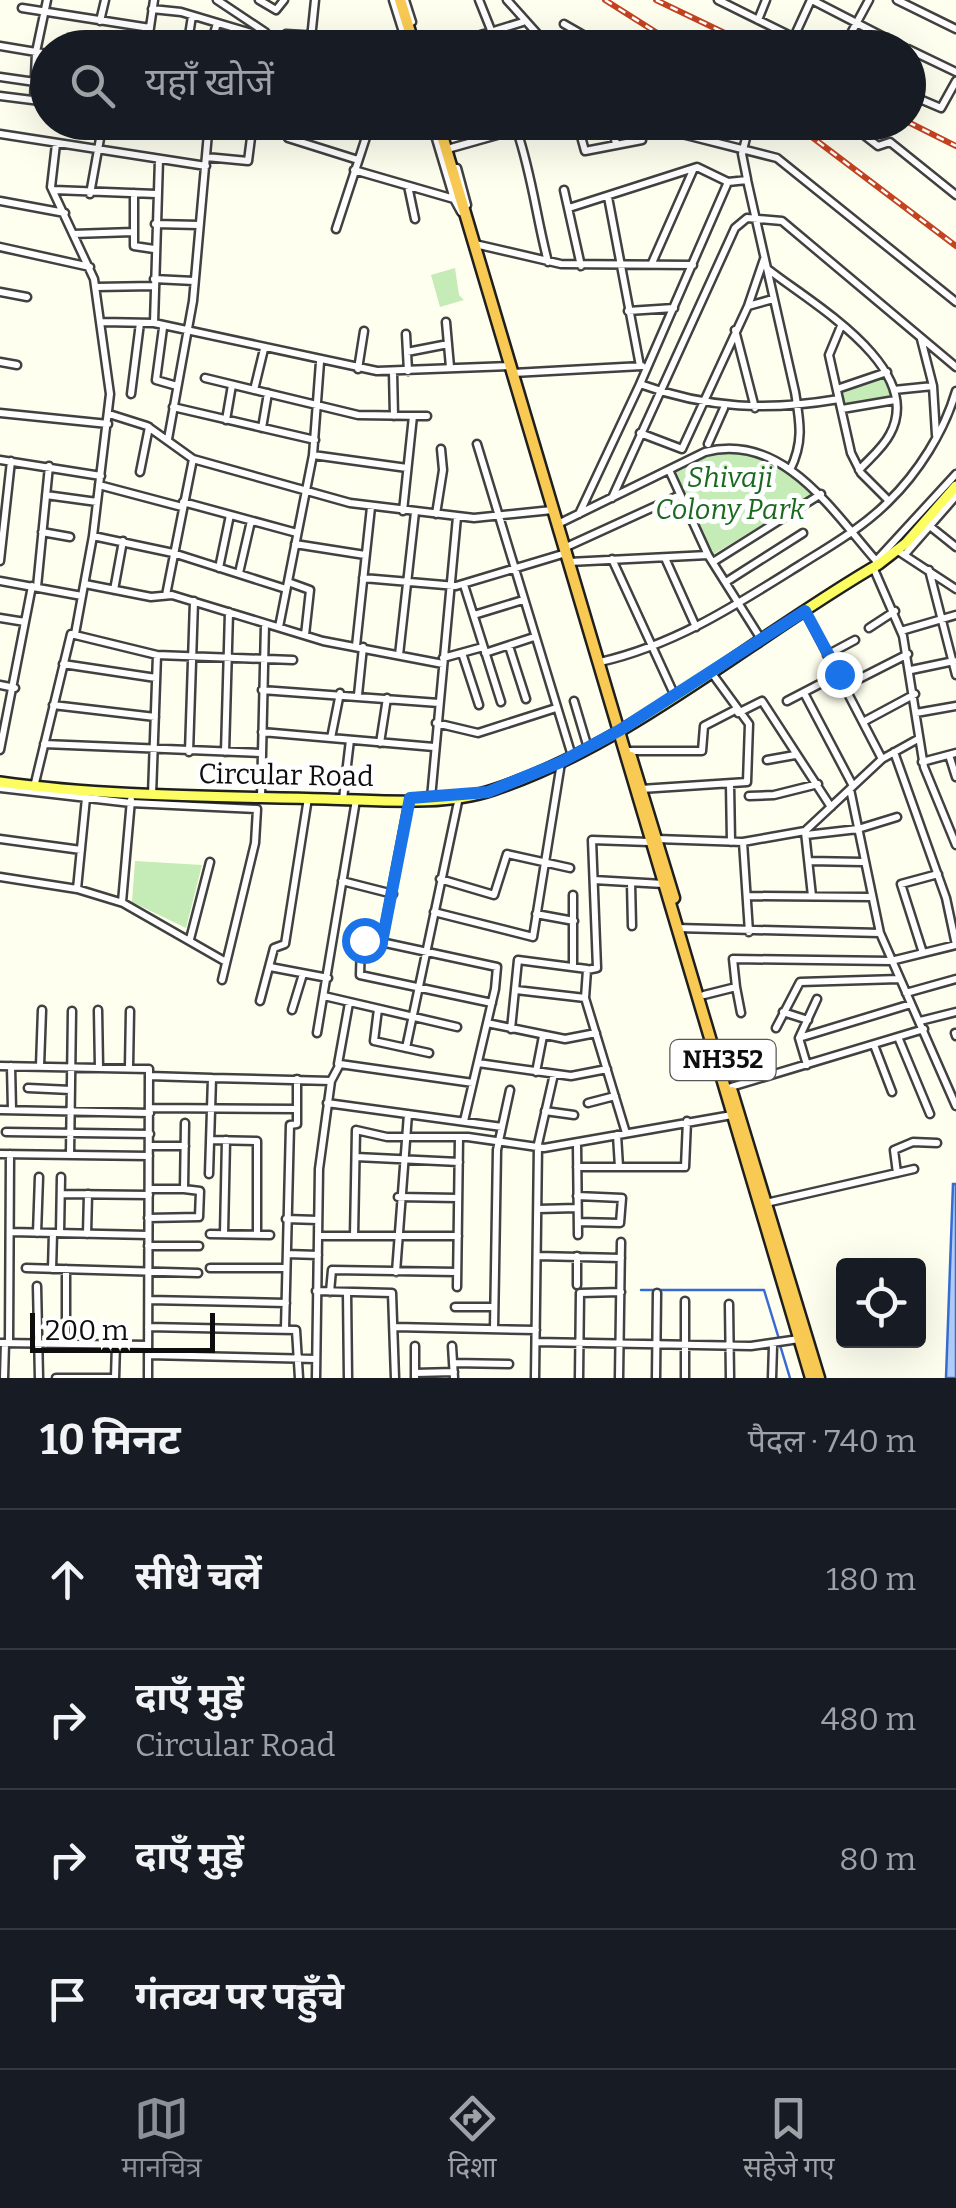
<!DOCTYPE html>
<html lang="hi">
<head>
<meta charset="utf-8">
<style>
	body { margin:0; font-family:Bitter,"Noto Sans Devanagari",serif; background:#20242c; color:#f1f3f6 }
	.controls { position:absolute; right:30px; bottom:30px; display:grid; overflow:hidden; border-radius:10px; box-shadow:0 10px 40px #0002 }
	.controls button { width:90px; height:90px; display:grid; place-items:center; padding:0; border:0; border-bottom:2px solid #363941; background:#171b24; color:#f1f3f6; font:50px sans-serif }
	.scale { position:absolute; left:30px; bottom:25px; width:185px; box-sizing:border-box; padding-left:10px; border:5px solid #0e0e0e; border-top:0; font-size:28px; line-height:35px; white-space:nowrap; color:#0e0e0e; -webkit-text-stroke:8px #fff; paint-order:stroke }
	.stop { position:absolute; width:30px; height:30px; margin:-22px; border:8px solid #1a73e8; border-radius:50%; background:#fff }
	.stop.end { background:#1a73e8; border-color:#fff; box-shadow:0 2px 10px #0008 }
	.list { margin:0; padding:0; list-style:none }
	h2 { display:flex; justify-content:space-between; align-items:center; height:130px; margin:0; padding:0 40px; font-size:42px }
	h2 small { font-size:32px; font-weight:400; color:#9ea1a6 }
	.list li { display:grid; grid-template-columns:65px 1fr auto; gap:30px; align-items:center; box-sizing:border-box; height:140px; padding:0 40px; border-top:2px solid #363941 }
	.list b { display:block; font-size:38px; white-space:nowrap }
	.list p { margin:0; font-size:32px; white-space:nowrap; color:#9ea1a6 }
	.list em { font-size:32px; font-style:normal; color:#9ea1a6 }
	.icon { flex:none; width:55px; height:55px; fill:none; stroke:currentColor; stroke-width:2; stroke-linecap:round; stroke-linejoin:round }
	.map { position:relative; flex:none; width:956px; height:1378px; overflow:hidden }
	.search { position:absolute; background:#171b24; box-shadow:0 10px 40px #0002; left:30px; right:30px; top:30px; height:110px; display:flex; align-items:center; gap:25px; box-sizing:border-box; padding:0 35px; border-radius:55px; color:#9ea1a6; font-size:38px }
	.sheet { height:690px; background:#171b24 }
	nav { display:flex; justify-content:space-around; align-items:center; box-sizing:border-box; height:140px; border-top:2px solid #363941; background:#171b24; font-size:28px; color:#9ea1a6 }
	nav a { display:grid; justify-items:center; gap:5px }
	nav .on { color:#8c9099 }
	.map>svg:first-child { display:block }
</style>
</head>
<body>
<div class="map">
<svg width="956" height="1378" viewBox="0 0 956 1378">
	<rect width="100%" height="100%" fill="#feffef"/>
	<path fill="#c5ebb7" d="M455,268L459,295L464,300L440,307L431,275Z
		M887,373L893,398L843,408L839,390Z
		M709,450L744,451L822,490L712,555L669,470Z
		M135,861L202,865L186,928L132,902Z"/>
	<path fill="#b2ccf8" stroke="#366cd2" stroke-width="2.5" d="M953,1184H956V1378H946Z"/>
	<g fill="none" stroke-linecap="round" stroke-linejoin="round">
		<path stroke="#366cd2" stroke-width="2.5" d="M641,1290H764L779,1339
			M780,1345L790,1378"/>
		<defs>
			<path id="minor" d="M217,0L265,32L278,48
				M259,0L276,10L284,0
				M393,0L408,48
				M405,0L412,22
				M479,0L491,30
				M507,0L550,48
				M718,0L815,48
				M812,0L905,48
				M897,0L956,29
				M22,8L150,28
				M152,9L181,12L268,38
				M758,20L766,0
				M100,21L105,0
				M564,24L606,48
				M286,34L352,38L357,48
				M794,37L811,0
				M0,46L48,54
				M147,48L154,0
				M187,48L192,16
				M210,48L217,23
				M310,48L315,0
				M471,48L474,37L523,22
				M843,48L869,0
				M908,49L956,72
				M0,77L35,82
				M908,94L941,108L956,81
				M0,96L48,102
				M34,100L36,52L47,0
				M405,122L434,134
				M431,122L454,199
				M577,122L585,151L642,140V132L626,122
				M612,122L616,145
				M661,122L686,135L777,158L956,302
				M733,122L747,131
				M847,122L878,146L890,142L956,195
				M517,131C532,175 536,216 548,262
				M0,134L206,166
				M288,138L358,160
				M56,144L51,187L94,279L110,394L93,536L75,634
				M451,148L543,122
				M206,157L248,161L253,122
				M457,168L467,205
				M354,170L454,199L461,212
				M747,179L742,154L750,122
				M408,186L415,219
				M54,190L156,194
				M564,190L581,266
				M134,193V246L154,249
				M90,194L103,122
				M608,197L640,366
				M0,201L65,213
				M569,208L697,167L728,182
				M155,224L199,225
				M336,229L371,122
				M73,234L133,232
				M475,244L561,264L693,265
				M0,247L90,267
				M652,263L694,168
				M769,270C811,303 926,368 890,434C883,448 869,459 859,470
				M154,279L194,281
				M96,287L154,286
				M0,292L27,297
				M748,306L773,299
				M628,311L674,308
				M102,322L154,323L377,371L510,366
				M446,322L450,367
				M154,323L159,159
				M841,326L829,355L851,453L861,473L889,501
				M163,328L156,380L177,386
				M735,330L755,408
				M406,334L408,371
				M921,339L933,386L936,435
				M407,352L448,344
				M0,362L17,365
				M358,369L364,331
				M393,372L394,416
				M513,373L642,366
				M205,378L358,415L427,416
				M837,389L887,372
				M254,390L264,349
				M894,390L933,386
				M131,394L140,323
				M173,407L315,440
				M842,409L895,400
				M0,413L108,424
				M109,414L147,426L193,459L350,503L474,518L552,510
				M226,420L232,385
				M262,428L268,393
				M640,433L682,449L748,306L764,259
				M168,439L193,301L209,122
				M477,444L572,756
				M708,444L724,408
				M313,455L407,468
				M0,460L101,476
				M669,470L708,555L761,639
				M790,470C804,442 800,422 795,392L747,180L728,182L640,384C708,409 768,411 839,399
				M140,472L149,427
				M99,485L182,507
				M46,495L97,502
				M612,498L735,228L747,218L782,221L956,367
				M183,502L297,533
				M403,511L413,416
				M436,514L443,470L441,449
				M579,514L640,384
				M558,524L705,452C784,431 835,515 879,564
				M931,527L956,547
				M42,532L70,537
				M93,536L173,553L286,589
				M295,544L365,555
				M564,548L680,495
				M898,551L956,589
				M907,552L956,496
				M665,558L696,627
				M612,559L674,694
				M0,561L11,461
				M876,561L956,474
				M569,562L708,555
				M713,562L821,494
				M873,567L903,636L924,767L956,845
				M219,568L230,515
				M929,570L956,675
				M239,573L251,521
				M363,578L456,586L566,553
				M0,581L82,596
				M288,582L310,590L305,635
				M726,582L803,533
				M85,584L151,597L172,595L323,641L443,664
				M464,585L501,702
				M37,587L49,466
				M114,590L123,541
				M166,595L193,459
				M805,611L882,759
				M474,615L523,600
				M0,618L25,622
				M279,627L313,455L320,362
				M869,628L895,611
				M901,631L956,615
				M356,646L371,507
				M509,646L526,699
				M462,653L479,705
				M485,653L534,637
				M399,655L415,512
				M827,655L855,640
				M443,658L483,647
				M600,662C675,645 736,605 800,565C830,546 862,528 888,502C918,473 944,432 956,391
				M63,664L156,678
				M911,670L954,661
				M0,685L15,688
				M845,686L908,654
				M262,690L439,703
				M804,693L853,786
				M358,695L363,647
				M574,701L588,748
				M787,701L839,674
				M53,705L155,717
				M738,713L762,701L831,807
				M916,713L956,706
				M863,722L915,694
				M436,723L478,733L556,708
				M262,732L434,747
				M331,738L340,693
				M380,743L387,698
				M44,744L261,753
				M0,750L32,586
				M629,751H702L704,726L735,710
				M189,752L194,601
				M225,752L229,612
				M894,752L946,898L956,945
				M949,755L956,777
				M767,760L795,755
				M922,762L956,753
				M730,784L731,842
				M34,787L71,634L157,655L293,660
				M0,788L131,803L257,809L255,843L222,980
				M641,789L747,782L749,724L711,672
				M850,789L880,933L956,1106
				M152,795L157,655
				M749,796L774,795L818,784
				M261,797L265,624
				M431,798L457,517
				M343,799L350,740
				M805,832L812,896
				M806,835L858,829L897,817
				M0,839L81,850
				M657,839L743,842L805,831L882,759L918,739
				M743,842L749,932
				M809,861L863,862
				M0,877L77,889L123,903L226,962
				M440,879L494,895L507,854L570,868
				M594,880L663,884
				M342,881L393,894
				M631,883L632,926
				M77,889L86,798
				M573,895V966
				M747,896L871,897
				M122,902L131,800
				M434,912L533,937L561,763
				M536,914L574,921
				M677,928L880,933
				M190,939L210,862
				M382,942L409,800
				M923,953L901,884L938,874
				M270,967L328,978
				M736,987L741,1013
				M516,990L585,998
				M906,993L956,979
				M704,995L736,987L733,959L891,961L956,945
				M324,996L457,1027
				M260,1001L274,948L285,944L308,798
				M378,1009L374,1041L429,1053
				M98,1010L99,1067
				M292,1010L303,974
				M783,1012L808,1020
				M920,1021L956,1012
				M487,1023L565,1039L596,1033
				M776,1028L800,982L899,979
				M511,1029L518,960L587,969
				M317,1033L356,800
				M955,1033L956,1036
				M898,1037L930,1114
				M799,1038L911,1004
				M874,1045L892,1092
				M406,1048L459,797
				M478,1063L571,1076L607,1069
				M338,1064L349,1003
				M807,1065L799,1038L817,999
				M0,1066L149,1069L148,1378
				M11,1066L12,1110
				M40,1066L42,1010
				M129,1067L130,1011
				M536,1072L543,1036
				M149,1076L212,1078
				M731,1087L924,1029
				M28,1088L71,1090
				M327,1103L502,1127
				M588,1103L615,1096
				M150,1108L297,1109
				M0,1110L150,1113
				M545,1111L574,1115
				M464,1121L495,989L497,967L367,939L361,943L360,975L492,1003
				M6,1132L150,1134
				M626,1133L585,998L587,970L597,968L592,840L649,842
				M617,1135L619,1167
				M210,1140L257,1141V1235
				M577,1144L578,1235
				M150,1146H185
				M0,1154L149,1156
				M70,1155L72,1011
				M356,1157L459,1162
				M577,1167H685L687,1121
				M897,1173L894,1150L913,1142L937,1143
				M209,1174L212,1078L331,1081L340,1064L473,1083
				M149,1189H184L185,1123
				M61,1194L149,1195
				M577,1196L622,1198L620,1223L578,1222
				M398,1197L458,1198
				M766,1203L914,1169
				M538,1209L577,1208
				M148,1218L199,1217L200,1191L184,1189
				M286,1219L318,1220
				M10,1232L148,1235
				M37,1233L39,1177
				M60,1233L61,1177
				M87,1234L88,1194
				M210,1234L270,1235
				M224,1234L226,1140
				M318,1236H458
				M354,1236L356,1130L387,1137H468L544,1148L732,1115
				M148,1246H199
				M287,1254L318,1255
				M537,1256L621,1258
				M26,1268L198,1273
				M210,1268H286
				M52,1269L53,1233
				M66,1269V1344
				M396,1272L408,1114
				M577,1285V1256
				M37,1286L39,1378
				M457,1287L459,1137
				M316,1291L392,1293L395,1378
				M330,1292L332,1270L457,1272
				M347,1292L348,1378
				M149,1300L286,1303
				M685,1301V1378
				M729,1304L730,1378
				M455,1307H494
				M148,1327L296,1330L299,1378
				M394,1327L536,1330
				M285,1329L290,1125L297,1124V1079
				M494,1329L497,1150L510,1090
				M536,1342L751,1346L799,1339
				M0,1343L148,1345
				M9,1343L10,1154
				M415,1346V1378
				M452,1346L454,1378
				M148,1355L316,1359
				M453,1363L509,1364
				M415,1373L454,1372
				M4,1378L5,1343
				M56,1378H115
				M115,1378L116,1344
				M316,1378L319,1169L331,1081
				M535,1378L538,1144L554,1074
				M579,1378L580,1293L621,1292
				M619,1378L621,1242
				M656,1378L657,1293
				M772,1378L773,1346"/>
			<path id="major" d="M0,782C108,797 217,796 326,799C378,800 443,807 493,790C630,745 754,636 879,564L906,543L956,486"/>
			<path id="highway" d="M400,0L415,48
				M438,122L811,1378
				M631,757L674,898
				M732,1092L819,1378"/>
		</defs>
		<use href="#minor" stroke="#414141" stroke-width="11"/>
		<use href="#major" stroke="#1f1f1f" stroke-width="14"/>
		<use href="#highway" stroke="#1f1f1f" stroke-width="15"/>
		<use href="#minor" stroke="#fff" stroke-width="6"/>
		<use href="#major" stroke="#fbfd61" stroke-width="9"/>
		<use href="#highway" stroke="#f9ca53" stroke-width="10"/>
		<defs>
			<path id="rail" d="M605,0L681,48
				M656,0L756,48
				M792,122L956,246
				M908,122L956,146"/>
		</defs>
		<use href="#rail" stroke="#c44320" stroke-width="6"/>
		<use href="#rail" stroke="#fff" stroke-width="2.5" stroke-dasharray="8" stroke-linecap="butt"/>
	</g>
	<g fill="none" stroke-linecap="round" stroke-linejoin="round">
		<path stroke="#1a73e8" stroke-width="12" d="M364,940L382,942L410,798L488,792L561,762L620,730L805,611L839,674"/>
	</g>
	<g text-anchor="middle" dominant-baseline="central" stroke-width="10" stroke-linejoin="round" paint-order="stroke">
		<rect fill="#fff" stroke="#565656" stroke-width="2.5" x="670.5" y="1040" width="105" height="40" rx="8"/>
		<g font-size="25" font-weight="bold" fill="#0e0e0e">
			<text x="723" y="1060">NH352</text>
		</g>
		<g font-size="28" font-style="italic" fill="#1b691f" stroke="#fff">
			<text x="730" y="477">Shivaji<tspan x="730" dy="32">Colony Park</tspan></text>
		</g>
		<g font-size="28" fill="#0e0e0e" stroke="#fff">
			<text transform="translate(286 775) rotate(1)">Circular Road</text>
		</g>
	</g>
</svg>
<div class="controls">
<button><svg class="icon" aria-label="locate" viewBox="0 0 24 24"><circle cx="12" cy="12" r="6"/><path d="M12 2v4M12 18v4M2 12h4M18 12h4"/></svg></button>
</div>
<div class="scale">200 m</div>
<div class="stop" style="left:364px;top:940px"></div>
<div class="stop end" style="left:839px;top:674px"></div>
<div class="search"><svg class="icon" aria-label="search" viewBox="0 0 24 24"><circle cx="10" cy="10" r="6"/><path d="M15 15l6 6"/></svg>यहाँ खोजें</div>
</div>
<section class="sheet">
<h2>10 मिनट<small>पैदल · 740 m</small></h2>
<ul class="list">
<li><svg class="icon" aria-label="ahead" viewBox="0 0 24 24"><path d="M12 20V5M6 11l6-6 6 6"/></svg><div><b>सीधे चलें</b></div><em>180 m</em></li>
<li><svg class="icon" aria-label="right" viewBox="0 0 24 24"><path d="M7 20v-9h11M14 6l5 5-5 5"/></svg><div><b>दाएँ मुड़ें</b><p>Circular Road</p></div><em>480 m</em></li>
<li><svg class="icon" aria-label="right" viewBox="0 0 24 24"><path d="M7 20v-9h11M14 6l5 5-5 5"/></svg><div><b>दाएँ मुड़ें</b></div><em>80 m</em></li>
<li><svg class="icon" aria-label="arrive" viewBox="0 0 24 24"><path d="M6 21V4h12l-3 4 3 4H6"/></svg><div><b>गंतव्य पर पहुँचे</b></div></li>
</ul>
</section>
<nav>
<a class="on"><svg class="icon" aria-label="map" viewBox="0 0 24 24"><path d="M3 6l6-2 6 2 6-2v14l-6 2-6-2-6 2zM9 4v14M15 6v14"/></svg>मानचित्र</a>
<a><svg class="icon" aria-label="directions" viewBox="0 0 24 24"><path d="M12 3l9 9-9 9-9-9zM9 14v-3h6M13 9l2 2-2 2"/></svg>दिशा</a>
<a><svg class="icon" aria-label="saved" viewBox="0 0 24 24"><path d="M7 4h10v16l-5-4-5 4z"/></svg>सहेजे गए</a>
</nav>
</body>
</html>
